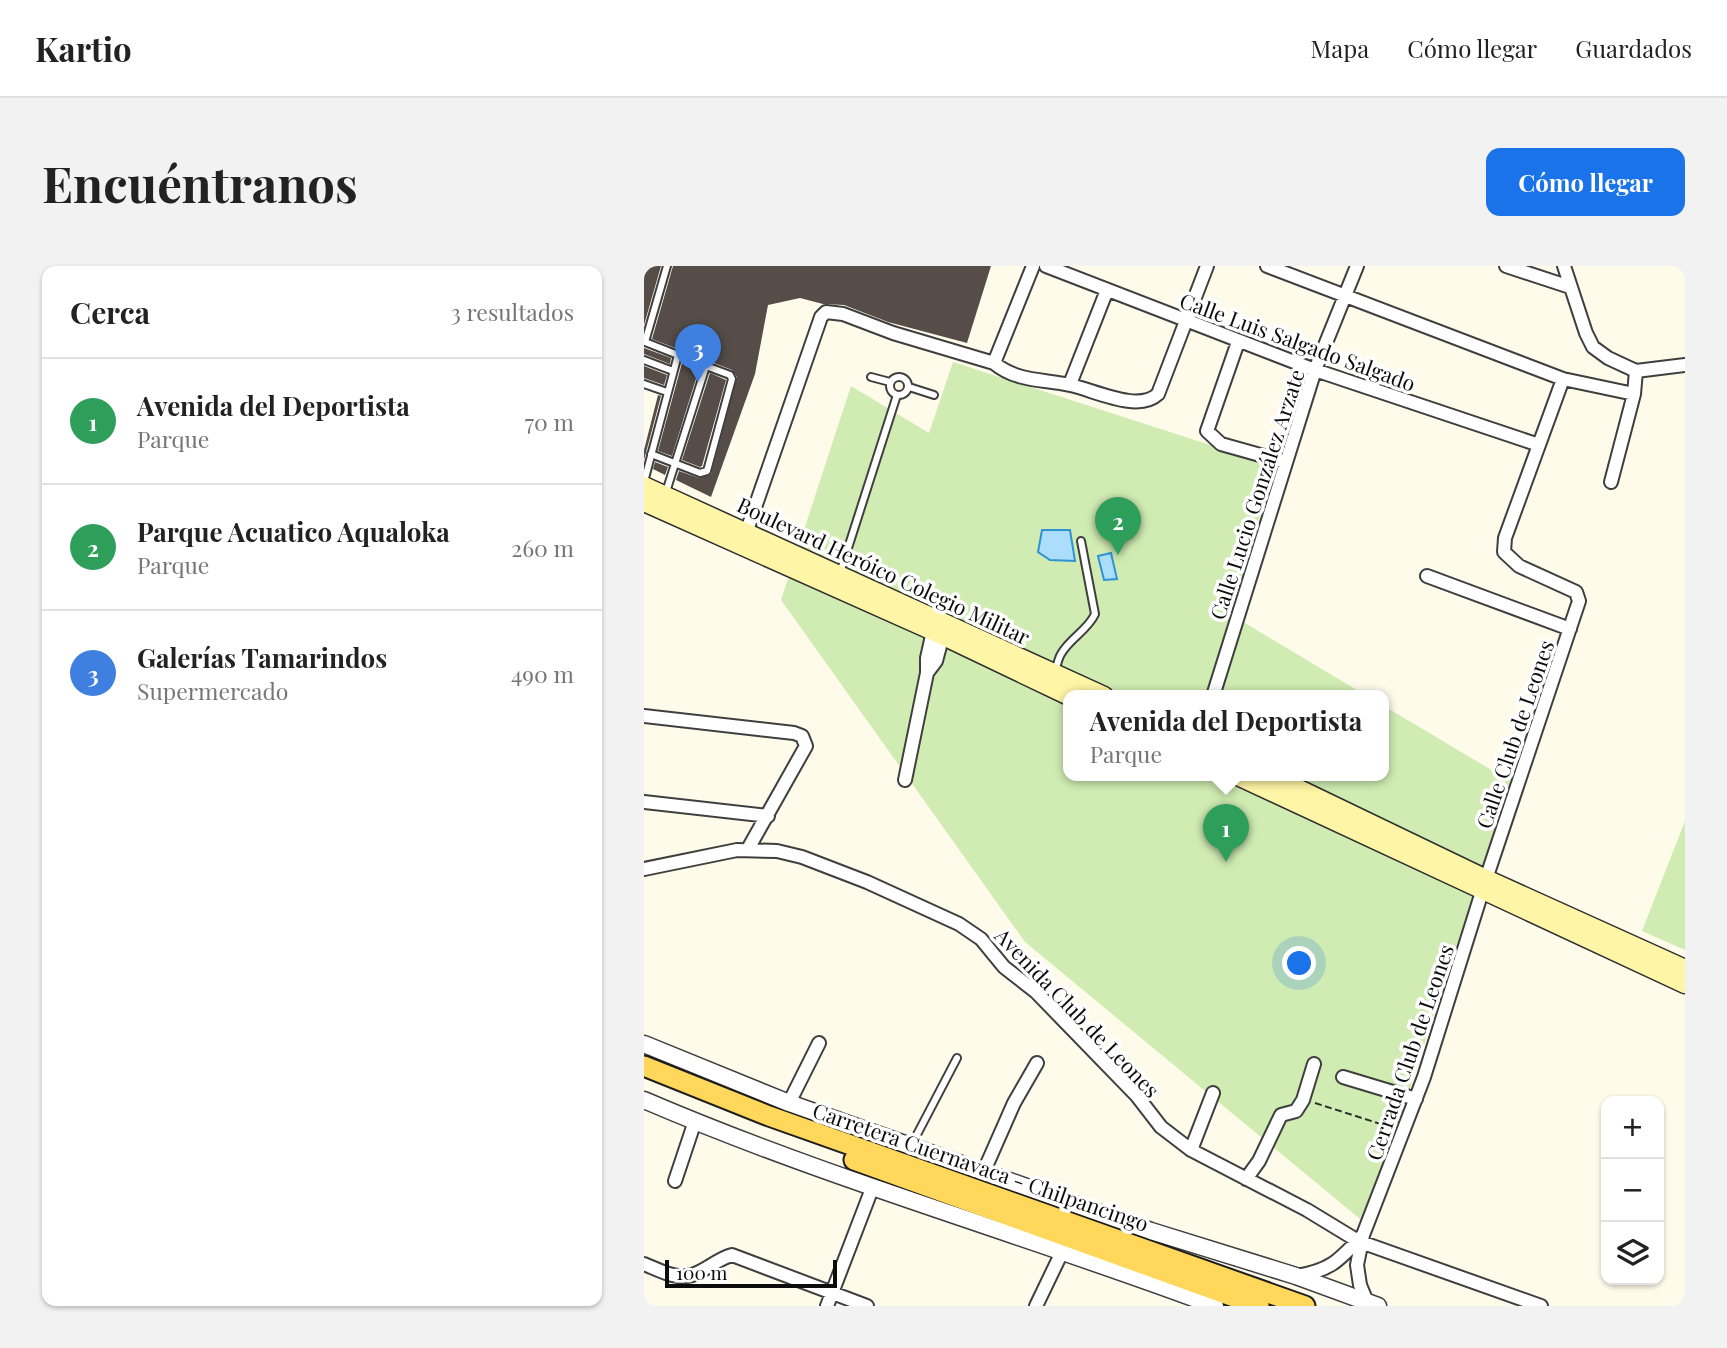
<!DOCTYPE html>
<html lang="es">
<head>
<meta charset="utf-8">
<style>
	body { margin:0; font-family:"Playfair Display",serif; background:#f2f2f2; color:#222 }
	.controls { position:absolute; right:21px; bottom:21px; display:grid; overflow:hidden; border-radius:14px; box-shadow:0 2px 5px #0004 }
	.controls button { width:63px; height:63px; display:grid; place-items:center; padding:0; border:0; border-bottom:2px solid #e0e0e0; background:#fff; color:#222; font:35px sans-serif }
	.scale { position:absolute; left:21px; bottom:18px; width:172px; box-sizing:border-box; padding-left:7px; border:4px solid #0c0c0c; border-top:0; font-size:19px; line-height:24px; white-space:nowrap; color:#0c0c0c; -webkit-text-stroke:5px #fff; paint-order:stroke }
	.you { position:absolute; left:656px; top:698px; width:24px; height:24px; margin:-18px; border:5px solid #fff; border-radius:50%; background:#1a73e8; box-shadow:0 0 0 10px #1a73e833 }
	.badge { display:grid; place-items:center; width:46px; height:46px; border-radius:50%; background:#1a73e8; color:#fff; font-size:23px; font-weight:700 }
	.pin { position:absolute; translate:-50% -58px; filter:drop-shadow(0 2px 4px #0008) }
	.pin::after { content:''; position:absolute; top:37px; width:24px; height:21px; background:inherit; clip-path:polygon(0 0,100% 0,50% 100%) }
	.popup { position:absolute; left:419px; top:424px; width:326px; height:91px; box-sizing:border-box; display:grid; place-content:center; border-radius:14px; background:#fff; filter:drop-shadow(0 2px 5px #0005); font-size:23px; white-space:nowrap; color:#767676 }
	.popup b { font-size:26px; color:#222 }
	.popup::after { content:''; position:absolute; left:50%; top:100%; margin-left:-14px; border:14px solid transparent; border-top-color:#fff }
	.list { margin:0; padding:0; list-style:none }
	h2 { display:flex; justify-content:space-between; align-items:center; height:91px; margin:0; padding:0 28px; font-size:30px }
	h2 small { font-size:23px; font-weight:400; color:#767676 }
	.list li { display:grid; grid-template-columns:46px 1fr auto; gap:21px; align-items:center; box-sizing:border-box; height:126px; padding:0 28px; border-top:2px solid #e0e0e0 }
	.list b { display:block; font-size:26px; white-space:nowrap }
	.list p { margin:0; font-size:23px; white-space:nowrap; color:#767676 }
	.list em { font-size:23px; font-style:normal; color:#767676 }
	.icon { flex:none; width:38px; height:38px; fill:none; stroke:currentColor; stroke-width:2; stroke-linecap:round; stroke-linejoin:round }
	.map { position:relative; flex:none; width:1041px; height:1040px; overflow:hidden; border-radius:14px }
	header { display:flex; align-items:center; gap:42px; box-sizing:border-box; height:98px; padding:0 35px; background:#fff; border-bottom:2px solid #e0e0e0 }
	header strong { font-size:33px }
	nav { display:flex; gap:38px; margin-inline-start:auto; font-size:24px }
	.intro { display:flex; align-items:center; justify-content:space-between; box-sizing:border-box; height:168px; padding:0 42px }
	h1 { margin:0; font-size:49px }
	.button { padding:18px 32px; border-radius:14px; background:#1a73e8; color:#fff; font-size:24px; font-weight:700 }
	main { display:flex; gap:42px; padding:0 42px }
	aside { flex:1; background:#fff; border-radius:14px; box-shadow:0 2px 5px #0004 }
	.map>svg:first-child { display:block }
</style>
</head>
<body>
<header>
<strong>Kartio</strong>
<nav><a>Mapa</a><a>Cómo llegar</a><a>Guardados</a></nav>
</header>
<div class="intro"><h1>Encuéntranos</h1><a class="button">Cómo llegar</a></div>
<main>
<aside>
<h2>Cerca<small>3 resultados</small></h2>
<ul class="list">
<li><span class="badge" style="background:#2e9e5b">1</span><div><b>Avenida del Deportista</b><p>Parque</p></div><em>70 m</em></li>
<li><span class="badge" style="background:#2e9e5b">2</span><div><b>Parque Acuatico Aqualoka</b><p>Parque</p></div><em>260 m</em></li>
<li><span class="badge" style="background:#3f7fe0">3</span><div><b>Galerías Tamarindos</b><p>Supermercado</p></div><em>490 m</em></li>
</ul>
</aside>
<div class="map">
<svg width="1041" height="1040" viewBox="0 0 1041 1040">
	<rect width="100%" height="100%" fill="#fffbeb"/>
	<path fill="#d0ecb2" d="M309,96L631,200L586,348L723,430H424V510H740V440L866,515L722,958L381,676L137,334L207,120L285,167Z
		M1041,555V684L998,665Z"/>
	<path fill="#acddfb" stroke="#2d93d7" stroke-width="2" d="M398,264H426L431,295L406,294L394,286Z
		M467,287L473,313L460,314L454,290Z"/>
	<path fill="#564d48" d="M0,0H17L0,59Z
		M29,0H347L323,77L244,56L200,39L179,38L156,32L124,39L111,108L67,231L32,214L35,205L55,212L67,208L93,111L88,104L8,73Z
		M0,82L27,92L26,98L0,88Z
		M38,97L55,103L28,190L14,185Z
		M0,100L23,109L20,119L0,112Z
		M66,107L82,114L58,200L56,201L38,194Z
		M14,129L17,130L0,194V184Z
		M11,196L24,201L21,209L9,203Z"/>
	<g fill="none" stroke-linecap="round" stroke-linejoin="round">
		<defs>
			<path id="service" d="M0,94L29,105
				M246 120a9 9 0 1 1 18 0a9 9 0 1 1-18 0Z
				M227,111L246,116
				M0,118L23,126
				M265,121L290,129
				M7,188L56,207L63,205L88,113L86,109L62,100
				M0,216L34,89
				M22,226L62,100L1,76L23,0
				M196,307L253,129
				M411,405C413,400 414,393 417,388C426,372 444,364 451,348L437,275
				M267,880L313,792"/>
			<path id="minor" d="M402,0L671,104L895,179
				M623,0L919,113L990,128
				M862,0L926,21
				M920,0L942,67L949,81L964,92L992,105L1041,99
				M594,76L563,165L577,178L641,196
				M350,97L389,0
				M426,118L463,24
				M967,216L990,128L992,105
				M100,273L177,51L182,46L199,48L249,67L350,97C373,116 399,113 426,119C450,124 494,147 514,128L563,0
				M783,310L926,363
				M283,407L292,395L299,369
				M569,430L671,104L713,0
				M0,450L150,467L158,470L162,480L104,583
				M261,514L283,407V392L289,365
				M0,536L124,550
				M0,603L93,584L133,585L158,591L223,616L315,658L337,673L360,701L392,726L493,830L517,861L547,884L663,944L714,975L897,1040
				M699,811L772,833
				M145,837L175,777
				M547,884L569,827
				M340,905L370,837L393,797
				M602,913L615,895L637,849L652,845L659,834L670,798
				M31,915L51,855
				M0,998C15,1004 32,1014 48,1009C63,1004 73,993 88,989L223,1040
				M653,1010C688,1004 695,994 719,969
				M723,1036L716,1019L713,999L719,969L780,811L842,613L935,335L932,326L875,300L860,286L861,272L919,113
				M183,1040L229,920
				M392,1040L418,986"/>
			<path id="tertiary" d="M0,778L145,837L507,965L652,1010L734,1040
				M0,834C186,914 382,969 571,1040"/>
			<path id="secondary" d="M0,220L460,430
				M0,236L289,365L425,430
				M594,510L1041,718
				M628,510L842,613L1041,703"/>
			<path id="primary" d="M0,800L125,850L661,1040
				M210,894L615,1040"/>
		</defs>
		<use href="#service" stroke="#3f3f3f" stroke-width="10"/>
		<use href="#minor" stroke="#3f3f3f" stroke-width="16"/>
		<use href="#tertiary" stroke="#3f3f3f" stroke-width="19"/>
		<use href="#secondary" stroke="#2e2e2e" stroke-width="21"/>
		<use href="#primary" stroke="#1d1d1d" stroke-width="23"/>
		<path stroke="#2e2e2e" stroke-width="2" stroke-dasharray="7 3.5" stroke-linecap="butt" d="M671,837L746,861"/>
		<use href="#service" stroke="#fff" stroke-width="6"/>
		<use href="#minor" stroke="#fff" stroke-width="12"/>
		<use href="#tertiary" stroke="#fff" stroke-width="16"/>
		<use href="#secondary" stroke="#fff5a6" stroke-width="18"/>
		<use href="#primary" stroke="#ffd75b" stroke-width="19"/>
	</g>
	<g text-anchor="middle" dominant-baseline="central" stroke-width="7" stroke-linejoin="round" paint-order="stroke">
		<g font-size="21" fill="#0c0c0c" stroke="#fff">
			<text transform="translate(654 75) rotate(20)">Calle Luis Salgado Salgado</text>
			<text transform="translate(612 228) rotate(-72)">Calle Lucio González Arzate</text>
			<text transform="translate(240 304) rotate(25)">Boulevard Heróico Colegio Militar</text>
			<text transform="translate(870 468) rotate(-71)">Calle Club de Leones</text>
			<text transform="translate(434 746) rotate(46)">Avenida Club de Leones</text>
			<text transform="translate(765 786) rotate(-71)">Cerrada Club de Leones</text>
			<text transform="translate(337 900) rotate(19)">Carretera Cuernavaca - Chilpancingo</text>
		</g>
	</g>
</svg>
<div class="controls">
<button>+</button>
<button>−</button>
<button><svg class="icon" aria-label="layers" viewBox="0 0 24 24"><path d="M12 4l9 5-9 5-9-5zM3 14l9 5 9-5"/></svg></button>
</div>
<div class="scale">100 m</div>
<div class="you"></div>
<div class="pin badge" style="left:582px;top:596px;background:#2e9e5b">1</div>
<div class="popup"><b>Avenida del Deportista</b>Parque</div>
<div class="pin badge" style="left:474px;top:289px;background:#2e9e5b">2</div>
<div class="pin badge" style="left:54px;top:116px;background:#3f7fe0">3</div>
</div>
</main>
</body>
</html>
